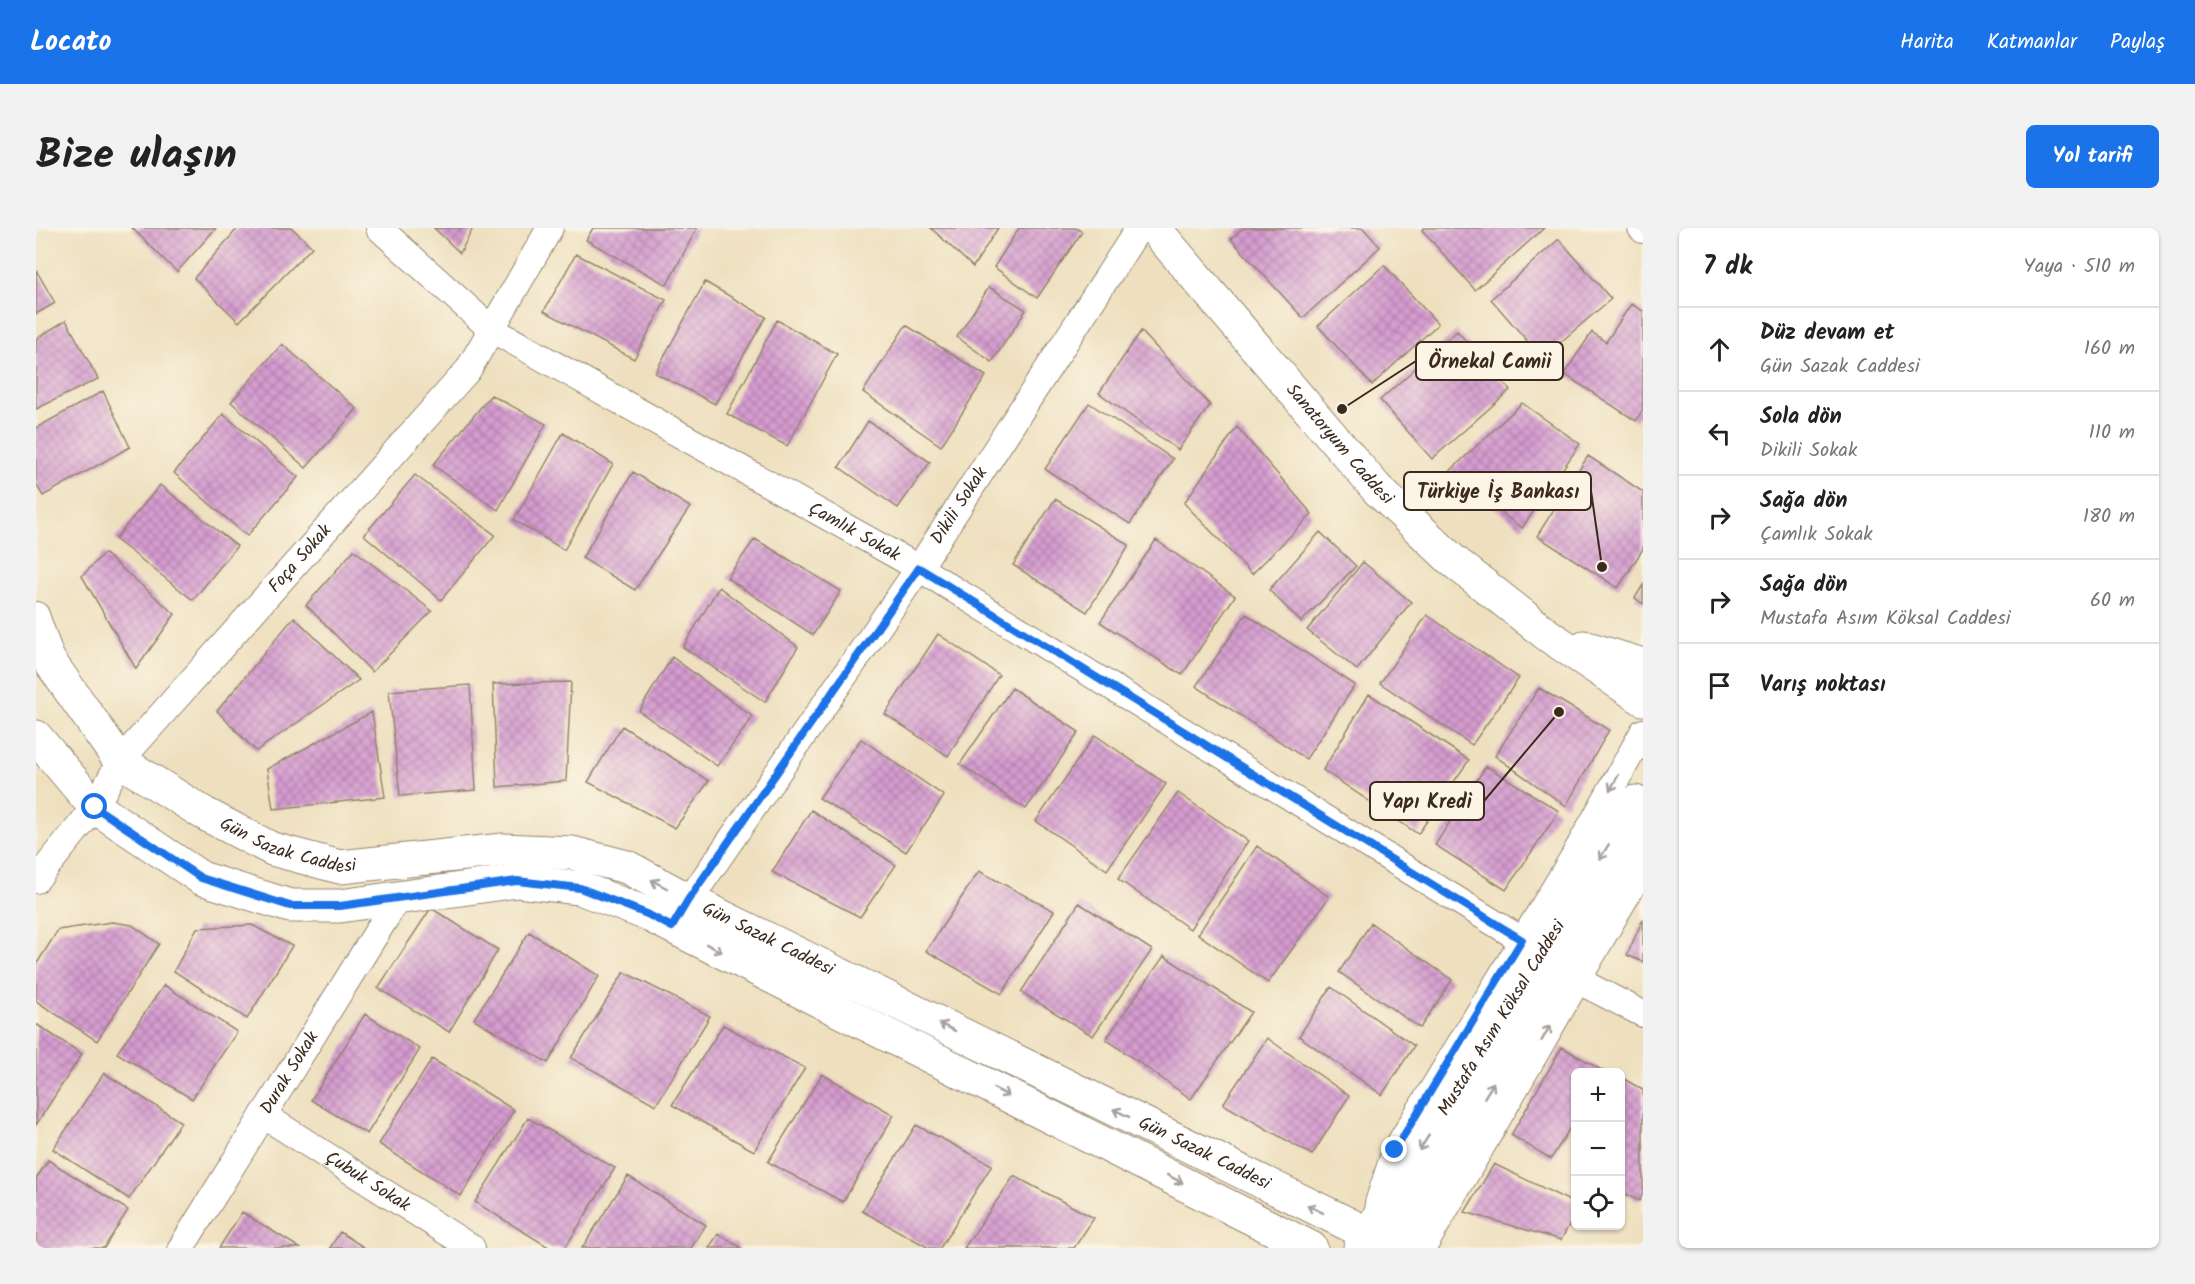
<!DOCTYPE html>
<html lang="tr">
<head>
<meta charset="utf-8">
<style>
	body { margin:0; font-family:Kalam,sans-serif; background:#f2f2f2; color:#222 }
	.controls { position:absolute; right:18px; bottom:18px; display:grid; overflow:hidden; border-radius:9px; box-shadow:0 2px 4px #0004 }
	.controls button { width:54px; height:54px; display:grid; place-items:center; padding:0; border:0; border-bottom:2px solid #e0e0e0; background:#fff; color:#222; font:30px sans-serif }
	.stop { position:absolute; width:18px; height:18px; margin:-14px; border:4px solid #1a73e8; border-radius:50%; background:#fff }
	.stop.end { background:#1a73e8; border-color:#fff; box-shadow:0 2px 6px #0008 }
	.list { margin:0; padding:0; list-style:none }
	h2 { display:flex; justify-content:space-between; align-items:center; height:78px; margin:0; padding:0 24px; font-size:26px }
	h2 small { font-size:20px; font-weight:400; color:#767676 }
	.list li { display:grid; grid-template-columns:39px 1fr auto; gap:18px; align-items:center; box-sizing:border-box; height:84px; padding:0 24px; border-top:2px solid #e0e0e0 }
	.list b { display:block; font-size:22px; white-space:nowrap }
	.list p { margin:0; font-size:20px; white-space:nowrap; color:#767676 }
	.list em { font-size:20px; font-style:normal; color:#767676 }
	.icon { flex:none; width:33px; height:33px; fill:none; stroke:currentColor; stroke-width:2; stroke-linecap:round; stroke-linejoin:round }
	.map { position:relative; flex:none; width:1607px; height:1020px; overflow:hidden; border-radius:9px }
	header { display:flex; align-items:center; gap:36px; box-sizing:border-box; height:84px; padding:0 30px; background:#1a73e8; color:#fff }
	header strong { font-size:28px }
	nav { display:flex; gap:33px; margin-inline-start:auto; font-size:21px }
	.intro { display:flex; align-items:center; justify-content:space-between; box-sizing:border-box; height:144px; padding:0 36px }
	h1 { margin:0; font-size:42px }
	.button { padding:15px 27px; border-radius:9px; background:#1a73e8; color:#fff; font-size:21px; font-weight:700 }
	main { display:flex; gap:36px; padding:0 36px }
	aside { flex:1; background:#fff; border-radius:9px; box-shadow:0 2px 4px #0004 }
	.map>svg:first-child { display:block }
</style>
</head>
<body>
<header>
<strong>Locato</strong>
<nav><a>Harita</a><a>Katmanlar</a><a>Paylaş</a></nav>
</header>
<div class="intro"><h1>Bize ulaşın</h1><a class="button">Yol tarifi</a></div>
<main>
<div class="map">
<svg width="1607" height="1020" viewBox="0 0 1607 1020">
	<defs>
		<pattern id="building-cross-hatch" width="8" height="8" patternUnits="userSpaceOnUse" patternTransform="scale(1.5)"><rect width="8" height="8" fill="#d59cd0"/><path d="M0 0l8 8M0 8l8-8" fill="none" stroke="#ae7fa8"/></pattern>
	</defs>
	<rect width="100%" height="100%" fill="#fcf5e5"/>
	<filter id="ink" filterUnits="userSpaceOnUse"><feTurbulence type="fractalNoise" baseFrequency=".0167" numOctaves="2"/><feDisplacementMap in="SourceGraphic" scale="12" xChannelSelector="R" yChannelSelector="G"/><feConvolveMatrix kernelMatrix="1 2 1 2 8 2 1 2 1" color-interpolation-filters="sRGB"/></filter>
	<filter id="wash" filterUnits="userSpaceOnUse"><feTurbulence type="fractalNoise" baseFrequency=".008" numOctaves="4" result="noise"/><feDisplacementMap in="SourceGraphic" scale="24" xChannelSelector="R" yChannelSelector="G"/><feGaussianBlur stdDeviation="1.35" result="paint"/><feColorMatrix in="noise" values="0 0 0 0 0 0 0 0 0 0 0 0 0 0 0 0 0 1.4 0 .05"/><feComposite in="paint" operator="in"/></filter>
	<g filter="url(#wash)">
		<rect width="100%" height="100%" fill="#eee0bf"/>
		<g id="blocks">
			<path fill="url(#building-cross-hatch)" d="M96,0H180L141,44Z
				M202,0H256L276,19L203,94L158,50Z
				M398,0H437L424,25Z
				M557,0H661L631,57L550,12Z
				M895,0H962L937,39Z
				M983,0H1040L1046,4L1001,70L958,39Z
				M1207,0H1327L1344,19L1267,90L1195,11Z
				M1388,0H1508L1439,62L1386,2Z
				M1523,11L1575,71L1506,130L1455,71Z
				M540,26L630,72L598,131L508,83Z
				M1348,37L1402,96L1336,157L1282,98Z
				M0,42L19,75L0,86Z
				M669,54L730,89L679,176L619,145Z
				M953,59L990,82L956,134L921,109Z
				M1595,76L1607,83V181L1600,193L1528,146L1556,104L1570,114Z
				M30,92L62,151L0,181V111Z
				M741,92L801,126L751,218L691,186Z
				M870,97L950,148L905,218L827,164Z
				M1105,103L1174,177L1142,222L1063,165Z
				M1421,103L1474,162L1396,231L1344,172Z
				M246,116L321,181L270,240L195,174Z
				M67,163L94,219L7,268L0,256V200Z
				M455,167L510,196L462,282L397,237Z
				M1053,175L1137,231L1094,296L1009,241Z
				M1486,175L1544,216L1486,300L1412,245Z
				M187,186L262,249L211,308L138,245Z
				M832,193L894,234L862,280L803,239Z
				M1201,199L1276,286L1216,346L1148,275Z
				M527,205L577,236L528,322L478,292Z
				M1552,228L1607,264V321L1582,360L1501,308Z
				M597,244L654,279L599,362L546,330Z
				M379,247L459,307L405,372L328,307Z
				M124,257L201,318L157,372L79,311Z
				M1019,271L1093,317L1051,384L977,337Z
				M1284,304L1320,338L1265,394L1233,362Z
				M719,311L805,363L777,407L691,350Z
				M1120,312L1199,368L1146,447L1064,394Z
				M318,322L396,383L336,444L270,377Z
				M68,325L139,386L100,441L46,348Z
				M1327,334L1375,374L1321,442L1271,402Z
				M1607,357V376L1599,370Z
				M683,359L762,419L729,474L647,419Z
				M1210,386L1319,457L1270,531L1160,458Z
				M1391,387L1483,450L1436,517L1344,455Z
				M258,389L323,452L220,523L181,483Z
				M902,406L963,447L912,528L849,486Z
				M636,429L717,489L681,538L603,483Z
				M535,454L530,553L461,559L457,456Z
				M434,457L440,562L364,568L353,463Z
				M976,460L1043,504L990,581L924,536Z
				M1503,460L1573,502L1530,578L1459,528Z
				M1333,466L1433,532L1382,606L1287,542Z
				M336,484L349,569L237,581L231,541Z
				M586,498L673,553L639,600L552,554Z
				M1059,507L1130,556L1071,642L1000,593Z
				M825,511L908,568L870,624L783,570Z
				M1450,538L1523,583L1470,662L1399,617Z
				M1142,565L1212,613L1154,701L1082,651Z
				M775,582L860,637L824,689L736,644Z
				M1221,618L1293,669L1232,755L1162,706Z
				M943,643L1018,683L966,766L890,723Z
				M1043,675L1116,722L1057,808L985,764Z
				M395,680L462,722L413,804L342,760Z
				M1607,691V734L1591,727Z
				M76,694L96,697L123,716L61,813L0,773V737L22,702Z
				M1335,695L1416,752L1384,800L1303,744Z
				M216,697L256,718L211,791L138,743L161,700Z
				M493,704L563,748L512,835L438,791Z
				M1128,728L1215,784L1155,871L1070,811Z
				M588,744L674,788L620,877L535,830Z
				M128,757L201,804L156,871L81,825Z
				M1295,759L1378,818L1346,867L1263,808Z
				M329,786L384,821L331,906L275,872Z
				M0,796L46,826L0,897Z
				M687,797L769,840L718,923L636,877Z
				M1231,810L1313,868L1276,927L1187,876Z
				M1526,819L1569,844H1540V890L1515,931L1475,907Z
				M396,831L478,882L425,968L343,916Z
				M68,845L145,894L93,971L17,921Z
				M786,846L858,887L807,974L732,934Z
				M1588,851L1607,862V965L1603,973L1584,963V858Z
				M492,890L579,940L529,1020H514L439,974Z
				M880,897L956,937L904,1020H893L826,983Z
				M12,932L92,982L68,1020H0V951Z
				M1458,936L1540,976V984L1525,1012L1429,984Z
				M592,948L670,997L655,1020H546Z
				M978,948L1058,990L1038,1020H928Z
				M206,984L264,1020H183Z
				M304,1004L329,1020H294Z
				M682,1006L706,1020H673Z"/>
		</g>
	</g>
	<g filter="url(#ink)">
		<use href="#blocks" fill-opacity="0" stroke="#94856e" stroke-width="1.5"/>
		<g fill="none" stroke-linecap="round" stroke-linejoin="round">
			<defs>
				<g id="street">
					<path id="s1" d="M343,0L455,101L883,340L1486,712"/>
					<path d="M1605,0L1607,2"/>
					<path d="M0,387L16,432"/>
					<path id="s2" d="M0,652L59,579L84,533L432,142L514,0"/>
					<path id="s3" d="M643,687L883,340L1103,0"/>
					<path d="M1541,752L1607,786"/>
					<path id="s4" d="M227,887L436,1020"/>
					<path d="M1342,975L1359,923L1538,628L1607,504"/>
					<path id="s5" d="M145,1020L362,670"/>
					<path d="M1387,1020L1607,639"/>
				</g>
				<g id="secondary">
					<path id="s6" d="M1118,0L1341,261L1416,332L1513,408L1607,471"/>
					<path id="s7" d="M0,414L84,533L169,586L236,621L304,639L467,622L536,625L591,639L652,672L1361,1020"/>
					<path d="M1548,419L1607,437"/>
					<path d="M0,509L59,579L165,650L254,678H304L481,653L544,660L611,686L1275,1020"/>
					<path id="s8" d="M1324,1020L1599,574"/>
					<path d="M1359,1020L1607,606"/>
				</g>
			</defs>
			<use href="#street" stroke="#94856e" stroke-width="28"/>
			<use href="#secondary" stroke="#94856e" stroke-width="35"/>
			<use href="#street" stroke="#fff" stroke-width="26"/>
			<use href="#secondary" stroke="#fff" stroke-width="33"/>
		</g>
		<defs><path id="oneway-shaft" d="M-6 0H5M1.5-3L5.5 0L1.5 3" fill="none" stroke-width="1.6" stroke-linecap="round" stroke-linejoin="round" transform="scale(1.5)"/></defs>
		<g stroke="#a79f9a">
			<use href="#oneway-shaft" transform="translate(1578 555) rotate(119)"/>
			<use href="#oneway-shaft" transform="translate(1568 624) rotate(122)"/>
			<use href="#oneway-shaft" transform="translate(623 656) rotate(-152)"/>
			<use href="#oneway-shaft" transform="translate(678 720) rotate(27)"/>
			<use href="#oneway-shaft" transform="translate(911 799) rotate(-154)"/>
			<use href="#oneway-shaft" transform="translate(1510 805) rotate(-60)"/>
			<use href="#oneway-shaft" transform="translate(1453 862) rotate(-59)"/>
			<use href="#oneway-shaft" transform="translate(965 864) rotate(27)"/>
			<use href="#oneway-shaft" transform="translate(1085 885) rotate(-154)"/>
			<use href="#oneway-shaft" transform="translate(1388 915) rotate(122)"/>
			<use href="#oneway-shaft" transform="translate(1139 951) rotate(27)"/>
			<use href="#oneway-shaft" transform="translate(1279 981) rotate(-154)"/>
		</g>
	</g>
	<g fill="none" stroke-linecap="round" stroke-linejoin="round" filter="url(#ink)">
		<path stroke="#1a73e8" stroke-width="8" d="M59,579L165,650L254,678H304L481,653L544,660L611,686L636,699L652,672L883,340L1486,712L1359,922"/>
	</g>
	<g text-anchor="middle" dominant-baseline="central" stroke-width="4.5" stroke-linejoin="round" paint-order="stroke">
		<g font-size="18" fill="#3b2a1e" stroke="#fcf5e5">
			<text stroke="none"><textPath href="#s6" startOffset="285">Sanatoryum Caddesi</textPath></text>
			<text stroke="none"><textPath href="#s3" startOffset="496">Dikili Sokak</textPath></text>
			<text stroke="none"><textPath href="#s1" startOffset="567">Çamlık Sokak</textPath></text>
			<text stroke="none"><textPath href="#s2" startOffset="417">Foça Sokak</textPath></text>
			<text stroke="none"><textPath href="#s7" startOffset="336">Gün Sazak Caddesi</textPath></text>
			<text stroke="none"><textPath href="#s7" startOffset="840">Gün Sazak Caddesi</textPath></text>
			<text stroke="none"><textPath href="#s8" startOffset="270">Mustafa Asım Köksal Caddesi</textPath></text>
			<text stroke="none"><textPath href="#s5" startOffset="206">Durak Sokak</textPath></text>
			<text stroke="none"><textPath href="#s7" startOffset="1326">Gün Sazak Caddesi</textPath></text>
			<text stroke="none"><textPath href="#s4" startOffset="124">Çubuk Sokak</textPath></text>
		</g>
	</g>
	<path fill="none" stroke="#3b2a1e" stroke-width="2" d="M1306 181L1380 133M1566 339L1555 263M1523 484L1448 573"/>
	<g fill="#3b2a1e" stroke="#fcf5e5" stroke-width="2">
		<circle cx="1306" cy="181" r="6"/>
		<circle cx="1566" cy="339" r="6"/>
		<circle cx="1523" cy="484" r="6"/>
	</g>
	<g fill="#fcf5e5" stroke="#3b2a1e" stroke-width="2">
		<rect x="1380" y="114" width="147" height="38" rx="6"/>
		<rect x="1368" y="244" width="187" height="38" rx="6"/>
		<rect x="1334" y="554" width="114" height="38" rx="6"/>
	</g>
	<g font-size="20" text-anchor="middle" font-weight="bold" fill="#3b2a1e">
		<text x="1454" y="140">Örnekal Camii</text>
		<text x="1462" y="270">Türkiye İş Bankası</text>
		<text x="1391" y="580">Yapı Kredi</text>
	</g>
</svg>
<div class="controls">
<button>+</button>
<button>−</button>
<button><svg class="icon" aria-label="locate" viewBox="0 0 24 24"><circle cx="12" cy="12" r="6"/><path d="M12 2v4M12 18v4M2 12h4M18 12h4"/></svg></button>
</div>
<div class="stop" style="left:59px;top:579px"></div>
<div class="stop end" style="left:1359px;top:922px"></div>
</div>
<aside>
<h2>7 dk<small>Yaya · 510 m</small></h2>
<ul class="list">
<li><svg class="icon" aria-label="ahead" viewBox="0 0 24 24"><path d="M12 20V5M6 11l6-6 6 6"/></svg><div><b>Düz devam et</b><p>Gün Sazak Caddesi</p></div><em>160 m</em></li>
<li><svg class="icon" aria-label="left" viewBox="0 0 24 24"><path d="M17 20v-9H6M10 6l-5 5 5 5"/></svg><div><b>Sola dön</b><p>Dikili Sokak</p></div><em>110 m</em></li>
<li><svg class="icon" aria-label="right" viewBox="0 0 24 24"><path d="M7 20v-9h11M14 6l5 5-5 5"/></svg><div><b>Sağa dön</b><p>Çamlık Sokak</p></div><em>180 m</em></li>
<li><svg class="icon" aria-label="right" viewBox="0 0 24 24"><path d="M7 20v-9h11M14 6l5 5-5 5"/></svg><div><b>Sağa dön</b><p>Mustafa Asım Köksal Caddesi</p></div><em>60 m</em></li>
<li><svg class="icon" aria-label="arrive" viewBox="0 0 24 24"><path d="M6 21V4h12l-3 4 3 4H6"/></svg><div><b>Varış noktası</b></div></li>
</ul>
</aside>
</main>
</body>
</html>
